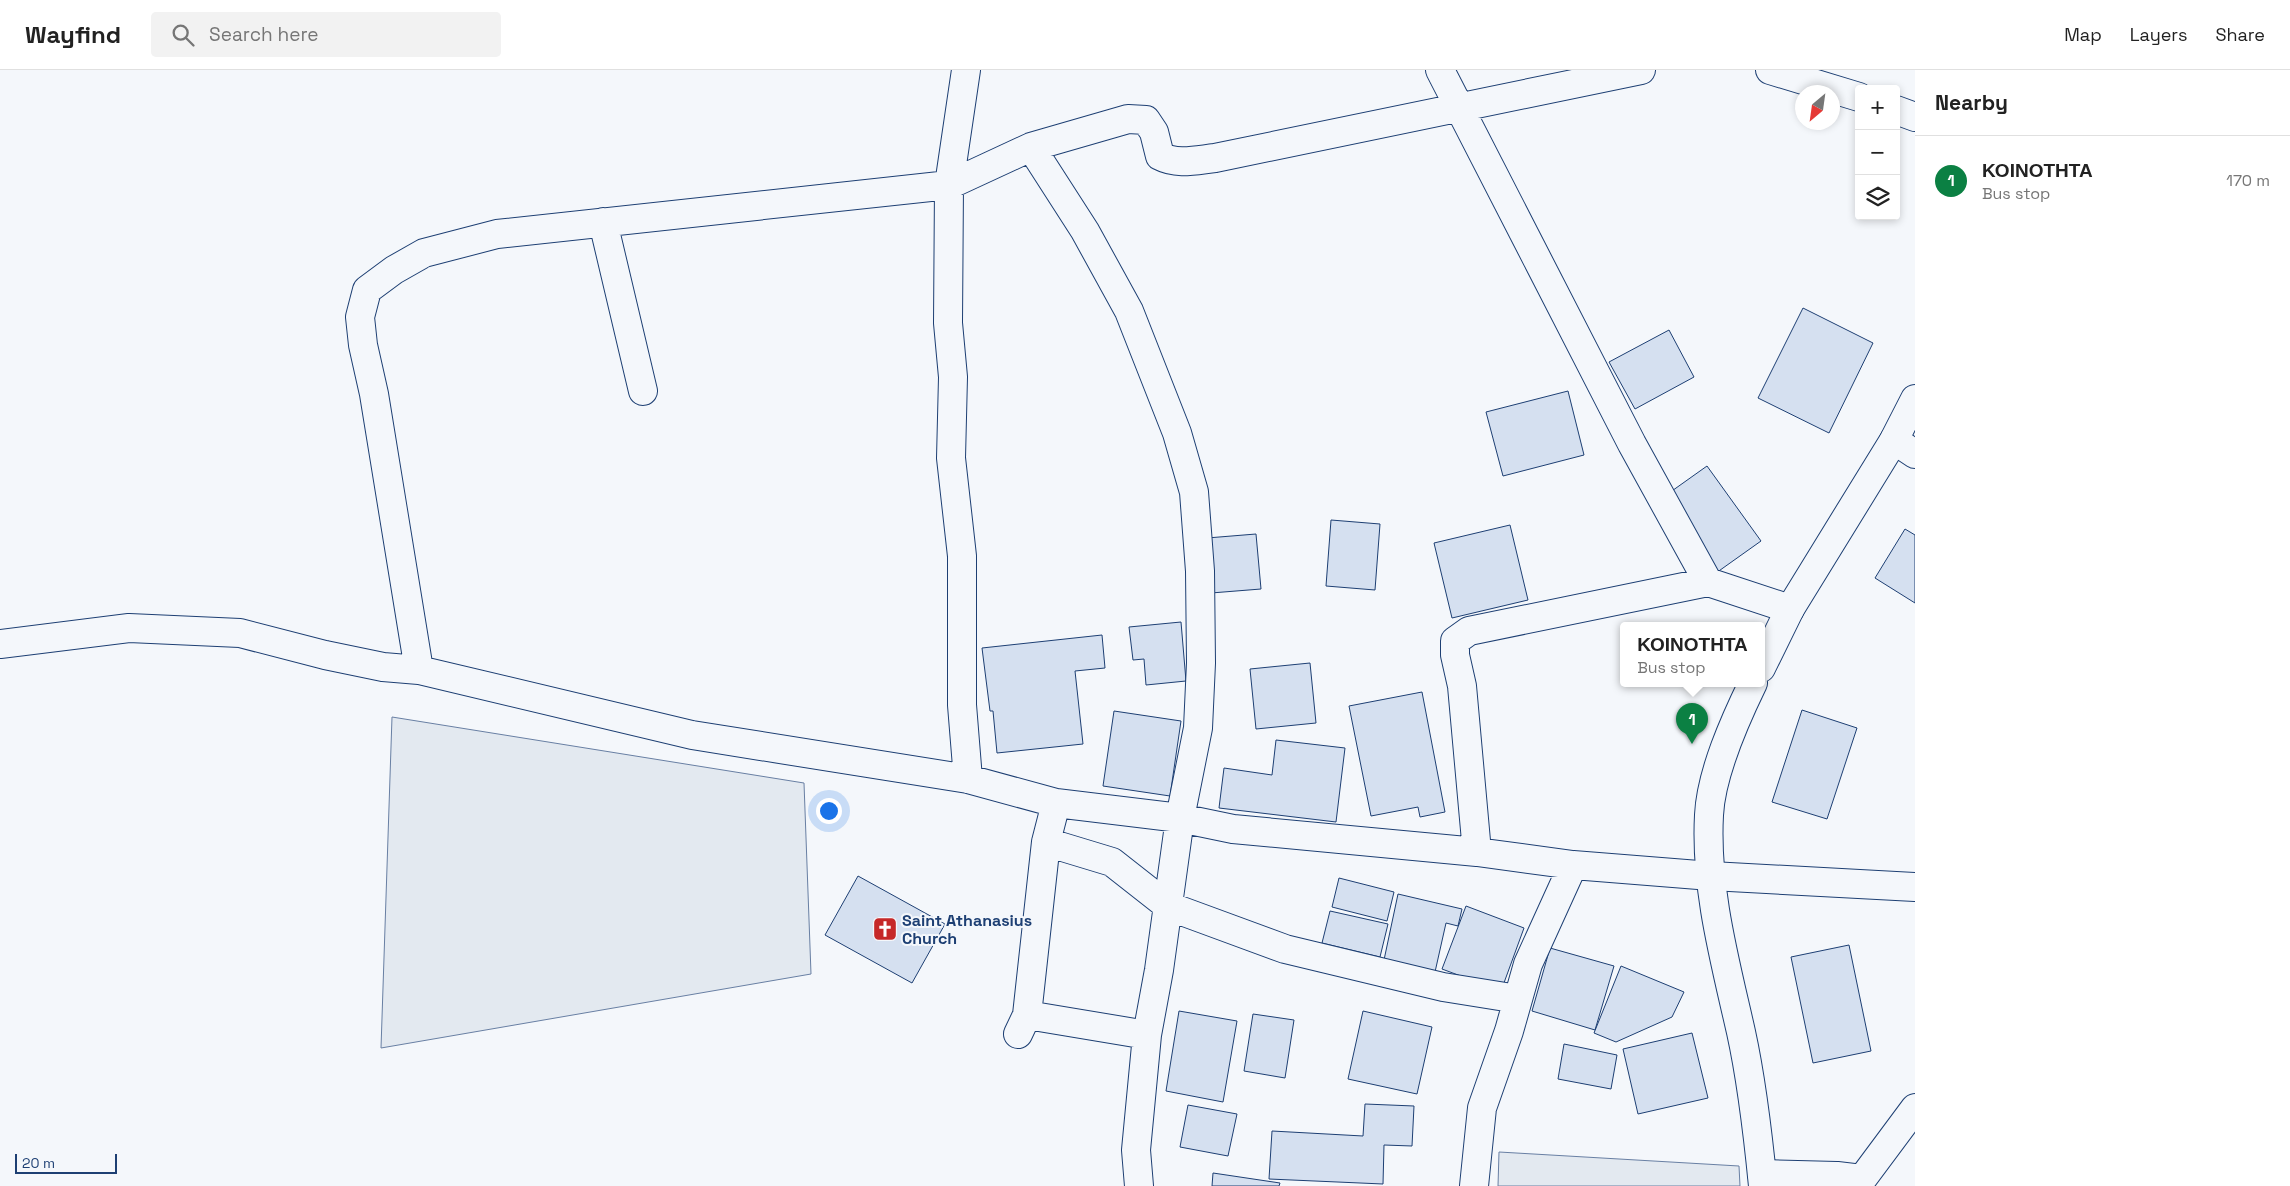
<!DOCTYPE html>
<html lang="en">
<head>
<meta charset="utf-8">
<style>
	body { margin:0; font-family:"Space Grotesk",sans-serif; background:#f2f2f2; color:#222 }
	.controls { position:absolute; right:15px; top:15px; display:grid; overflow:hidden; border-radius:5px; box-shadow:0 2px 8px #0003 }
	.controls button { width:45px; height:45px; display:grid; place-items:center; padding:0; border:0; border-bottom:1px solid #e0e0e0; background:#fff; color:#222; font:25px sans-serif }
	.compass { position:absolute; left:1795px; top:15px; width:45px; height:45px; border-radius:50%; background:#fff; box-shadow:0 2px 8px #0003; rotate:209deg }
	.scale { position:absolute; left:15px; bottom:12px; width:102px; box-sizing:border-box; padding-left:5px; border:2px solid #1d3f73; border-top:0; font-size:14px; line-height:18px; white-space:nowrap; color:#1d3f73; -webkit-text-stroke:4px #f4f7fb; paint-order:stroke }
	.you { position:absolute; left:828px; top:740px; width:18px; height:18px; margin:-12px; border:4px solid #fff; border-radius:50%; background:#1a73e8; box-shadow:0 0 0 8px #1a73e833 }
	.badge { display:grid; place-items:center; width:32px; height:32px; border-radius:50%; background:#0b8043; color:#fff; font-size:16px; font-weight:700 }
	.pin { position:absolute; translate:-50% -41px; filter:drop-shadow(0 1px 2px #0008) }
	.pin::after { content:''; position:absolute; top:26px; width:18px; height:15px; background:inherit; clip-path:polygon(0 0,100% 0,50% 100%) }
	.popup { position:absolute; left:1620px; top:552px; width:145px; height:65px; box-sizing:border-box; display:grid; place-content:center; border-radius:5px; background:#fff; filter:drop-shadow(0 1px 4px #0005); font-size:16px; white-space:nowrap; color:#767676 }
	.popup b { font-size:19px; color:#222 }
	.popup::after { content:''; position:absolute; left:50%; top:100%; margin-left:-10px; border:10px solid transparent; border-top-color:#fff }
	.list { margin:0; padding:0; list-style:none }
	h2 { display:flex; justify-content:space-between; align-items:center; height:65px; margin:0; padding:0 20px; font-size:21px }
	h2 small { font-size:16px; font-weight:400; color:#767676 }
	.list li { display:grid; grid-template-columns:32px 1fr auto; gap:15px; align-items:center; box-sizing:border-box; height:90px; padding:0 20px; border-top:1px solid #e0e0e0 }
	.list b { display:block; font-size:19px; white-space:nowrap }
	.list p { margin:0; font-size:16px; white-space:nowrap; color:#767676 }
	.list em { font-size:16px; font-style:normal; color:#767676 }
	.icon { flex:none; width:28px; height:28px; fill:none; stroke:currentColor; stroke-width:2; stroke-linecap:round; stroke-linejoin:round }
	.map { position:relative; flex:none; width:1915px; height:1116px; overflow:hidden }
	header { display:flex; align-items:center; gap:30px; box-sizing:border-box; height:70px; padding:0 25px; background:#fff; border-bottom:1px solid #e0e0e0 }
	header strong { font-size:24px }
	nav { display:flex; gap:28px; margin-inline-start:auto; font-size:18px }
	.search { width:350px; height:45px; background:#f2f2f2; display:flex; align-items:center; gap:12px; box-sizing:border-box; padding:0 18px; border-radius:5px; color:#767676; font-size:19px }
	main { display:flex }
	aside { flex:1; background:#fff }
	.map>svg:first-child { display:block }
</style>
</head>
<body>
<header>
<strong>Wayfind</strong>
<div class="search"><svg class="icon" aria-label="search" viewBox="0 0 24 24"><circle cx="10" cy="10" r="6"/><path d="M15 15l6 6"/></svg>Search here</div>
<nav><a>Map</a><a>Layers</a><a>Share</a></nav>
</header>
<main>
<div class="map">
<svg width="1915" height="1116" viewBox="0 0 1915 1116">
	<rect width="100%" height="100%" fill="#f4f7fb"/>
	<path fill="#e3e9f0" stroke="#687fa3" d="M392,647L804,713L811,904L381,978Z
		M1499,1082L1739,1096L1740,1116H1498Z"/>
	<path fill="#d5e0f0" stroke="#1d3f73" d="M1803,238L1873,273L1829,363L1758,328Z
		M1669,260L1694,307L1635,339L1609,292Z
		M1568,321L1584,385L1503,406L1486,342Z
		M1707,396L1761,471L1716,503L1662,428Z
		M1331,450L1380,454L1375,520L1326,516Z
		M1510,455L1528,530L1452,548L1434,473Z
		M1905,459L1915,465V533L1875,508Z
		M1256,464L1261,519L1211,523L1207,468Z
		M1181,552L1186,611L1146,615L1144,589L1133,590L1129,557Z
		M1102,565L1105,598L1075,601L1083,674L997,683L993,641H990L982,578Z
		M1310,593L1316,653L1256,659L1250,599Z
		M1422,622L1445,742L1420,747L1418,737L1371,746L1349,636Z
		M1802,640L1857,658L1827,749L1772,732Z
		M1114,641L1181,651L1170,726L1103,716Z
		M1276,670L1345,678L1336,752L1219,738L1224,698L1272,705Z
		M858,806L945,854L912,913L825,865Z
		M1339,808L1394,822L1387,851L1332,837Z
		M1398,824L1462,839L1458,856L1446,853L1435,902L1384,890Z
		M1466,836L1524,858L1501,921L1442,899Z
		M1330,841L1388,854L1380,887L1322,873Z
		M1849,875L1871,981L1813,993L1791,887Z
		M1550,878L1614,896L1595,960L1532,941Z
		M1621,896L1684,922L1672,947L1616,972L1594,963Z
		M1179,941L1237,951L1223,1032L1166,1021Z
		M1363,941L1432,957L1417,1024L1348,1009Z
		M1253,944L1294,950L1285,1008L1244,1001Z
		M1692,963L1708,1028L1638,1044L1623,979Z
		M1564,974L1617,985L1611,1019L1558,1009Z
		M1365,1034L1414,1036L1412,1076L1384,1075L1383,1114L1269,1109L1272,1061L1363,1066Z
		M1188,1035L1237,1044L1228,1086L1180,1077Z
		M1213,1103L1280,1113L1279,1116H1212Z"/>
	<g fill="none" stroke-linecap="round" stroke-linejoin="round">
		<defs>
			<path id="minor" d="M966,0L949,115L948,253L953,307L951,388L962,486V635L968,709
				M1440,0L1632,374L1708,512
				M1770,0L1859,27
				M1896,40L1915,47
				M1031,77L1085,161L1129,241L1177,363L1194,422L1200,501L1201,593L1198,658L1180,748L1159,900L1147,965L1136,1080L1139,1116
				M603,152L643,321
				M1894,370L1915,384
				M0,574L129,558L240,563L325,585L383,597L419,600L692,665L968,709L1056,733L1180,748L1233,759L1477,782L1573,795L1711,806L1915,817
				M419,600L374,324L363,275L360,247L367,220L394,200L424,183L497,164L949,115L1031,77L1128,49L1146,50L1154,62L1160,86C1177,95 1196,90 1215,88L1641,0
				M1056,733L1046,772L1112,792L1168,836L1285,879L1443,917L1518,929
				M1477,782L1462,616L1455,585V571L1469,561L1708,512L1790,539
				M1027,945L1147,965
				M1018,964L1027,945L1046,772
				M1762,1104L1837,1106L1862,1109
				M1474,1116L1482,1038L1509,961L1528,894L1573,795
				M1857,1116L1915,1038"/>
			<path id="tertiary" d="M1761,598L1790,539L1894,370L1915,329
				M1753,613C1735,650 1711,703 1709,745C1705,819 1725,891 1741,962C1752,1012 1758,1065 1763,1116"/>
		</defs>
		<use href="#minor" stroke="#1d3f73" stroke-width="30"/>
		<use href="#tertiary" stroke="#1d3f73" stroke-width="30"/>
		<use href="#minor" stroke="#f4f7fb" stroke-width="28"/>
		<use href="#tertiary" stroke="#f4f7fb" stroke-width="28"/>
	</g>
	<defs>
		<symbol id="church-square" viewBox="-11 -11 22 22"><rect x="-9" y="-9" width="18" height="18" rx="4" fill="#c62828" stroke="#f4f7fb"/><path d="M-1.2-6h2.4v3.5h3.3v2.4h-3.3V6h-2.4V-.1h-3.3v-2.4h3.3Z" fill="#fff"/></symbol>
	</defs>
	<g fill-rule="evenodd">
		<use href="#church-square" x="871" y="845" width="28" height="28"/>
	</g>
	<g text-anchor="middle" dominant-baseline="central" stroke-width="4" stroke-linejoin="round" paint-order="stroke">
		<g font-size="16" font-weight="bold" fill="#1d3f73" stroke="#f4f7fb" text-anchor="start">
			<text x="902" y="850">Saint Athanasius<tspan x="902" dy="18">Church</tspan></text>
		</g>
	</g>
</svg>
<div class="controls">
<button>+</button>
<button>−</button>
<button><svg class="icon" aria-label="layers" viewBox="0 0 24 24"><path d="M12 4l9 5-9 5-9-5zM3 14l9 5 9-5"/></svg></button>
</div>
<svg class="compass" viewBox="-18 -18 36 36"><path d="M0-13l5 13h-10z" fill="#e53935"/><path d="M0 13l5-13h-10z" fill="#767676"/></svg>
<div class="scale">20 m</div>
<div class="you"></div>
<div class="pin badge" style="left:1692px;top:674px">1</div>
<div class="popup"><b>ΚΟΙΝΟΤΗΤΑ</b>Bus stop</div>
</div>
<aside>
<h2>Nearby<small></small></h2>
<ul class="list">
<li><span class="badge">1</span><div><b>ΚΟΙΝΟΤΗΤΑ</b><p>Bus stop</p></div><em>170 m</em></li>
</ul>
</aside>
</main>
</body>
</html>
